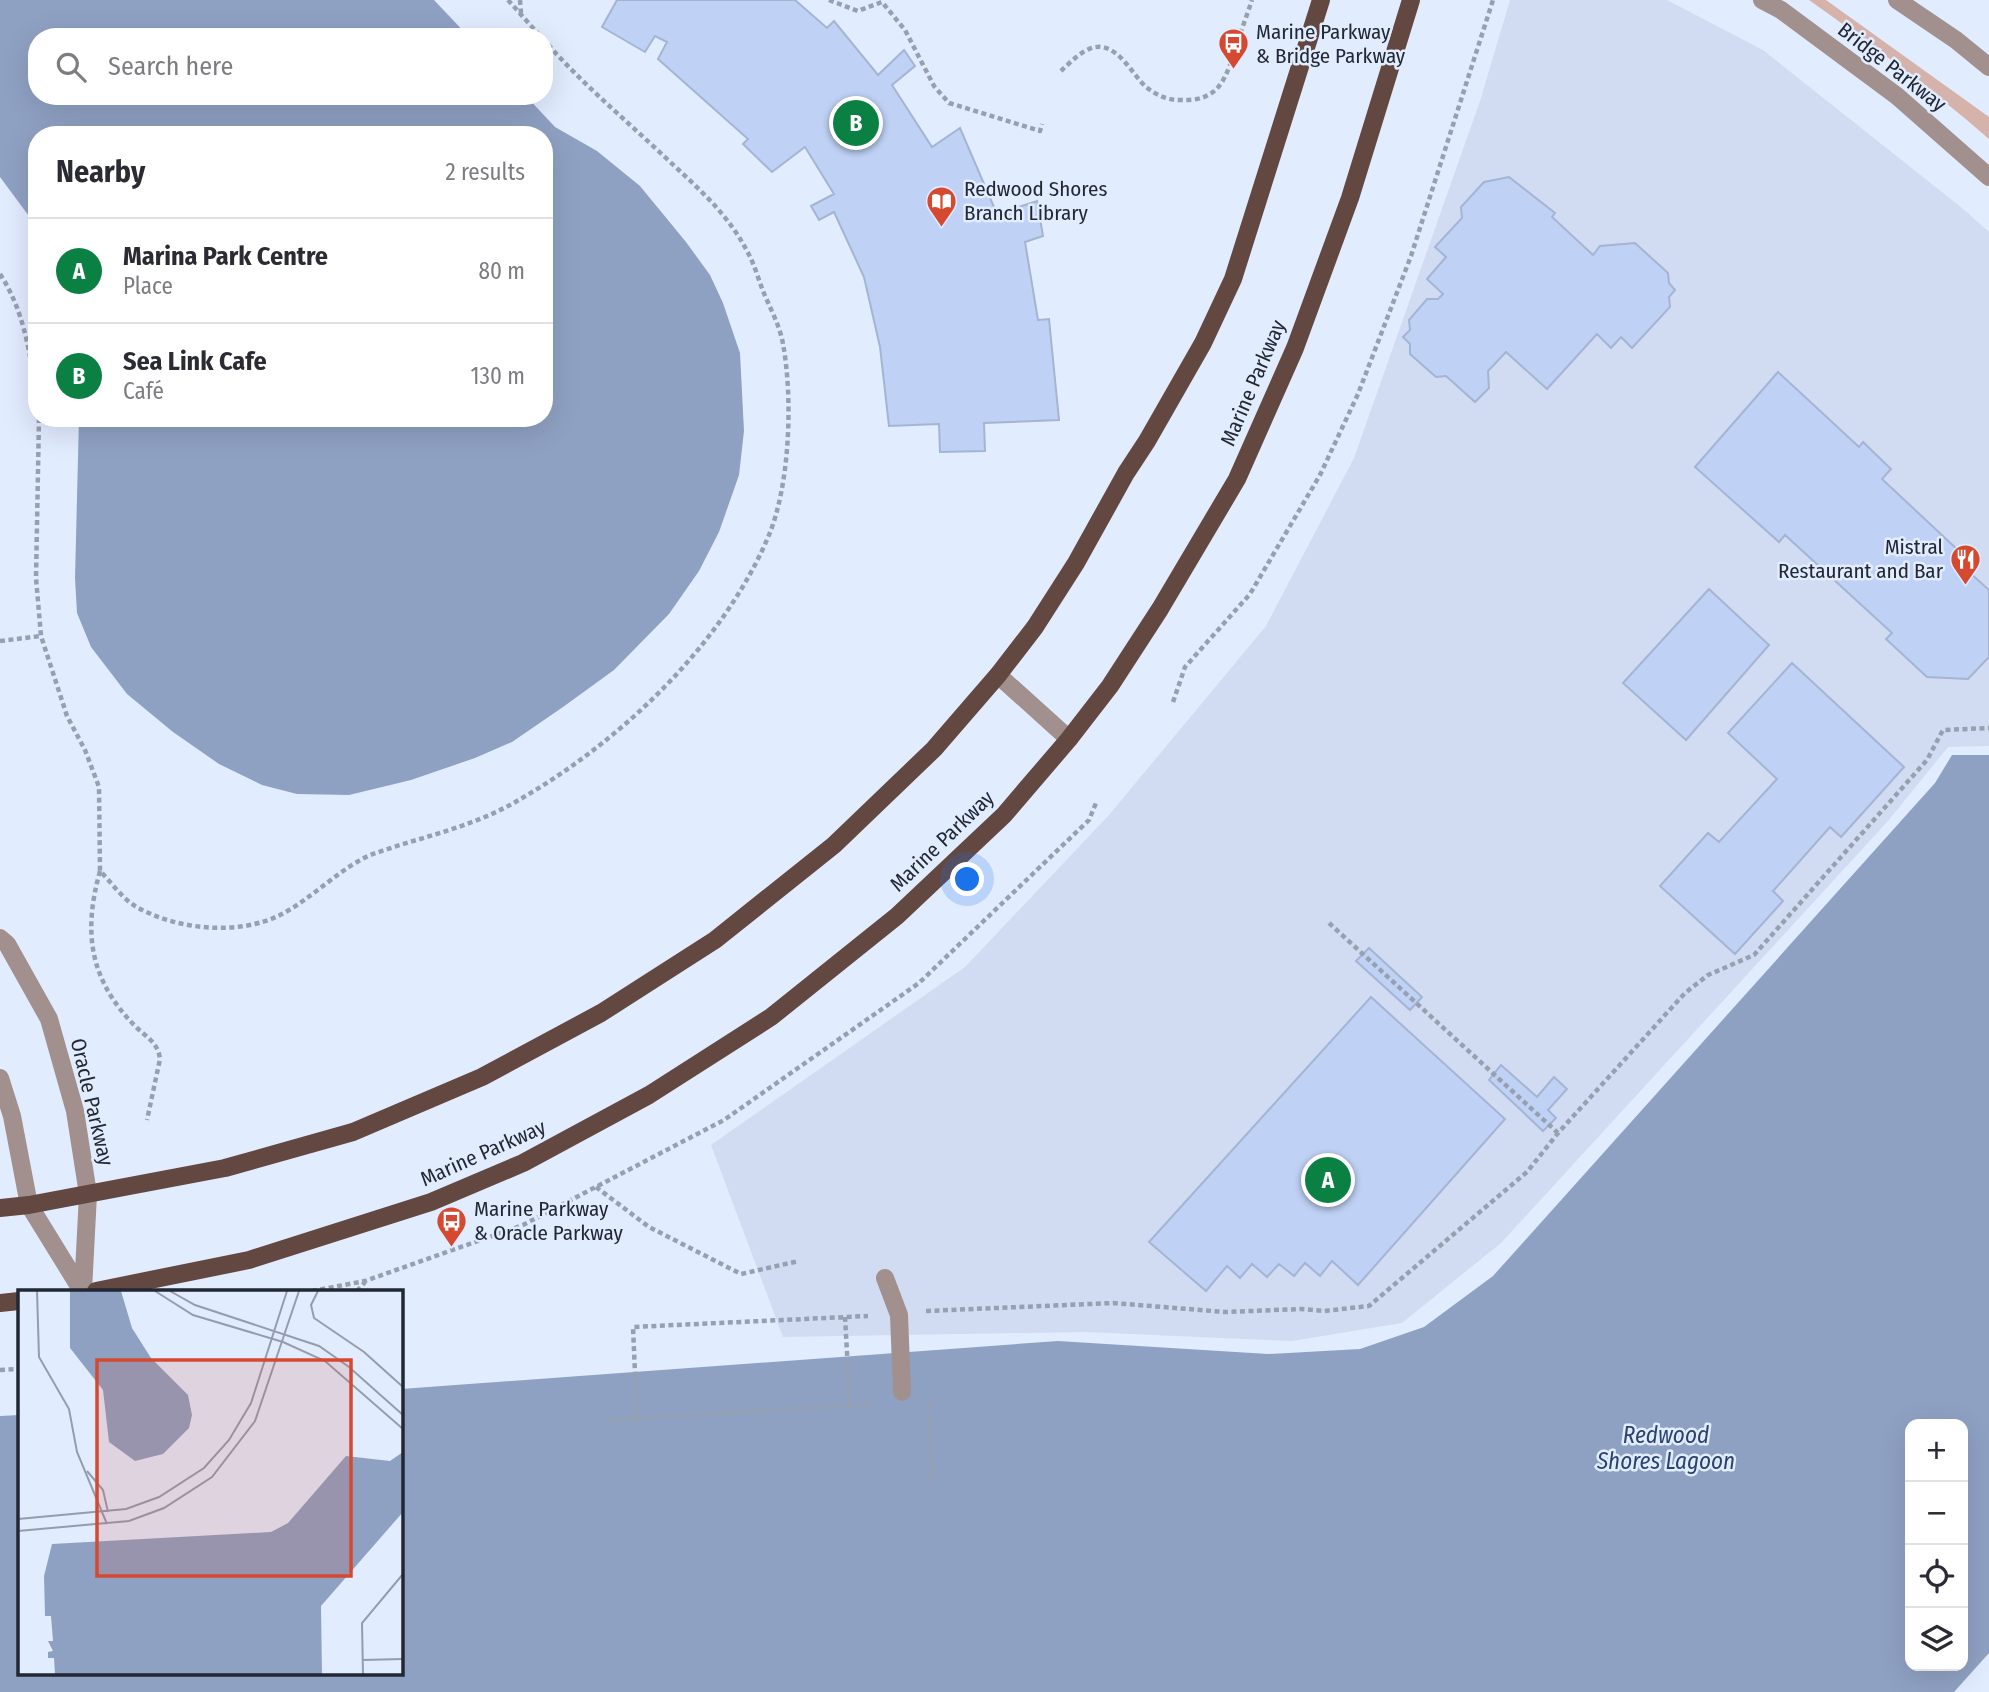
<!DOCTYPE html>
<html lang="en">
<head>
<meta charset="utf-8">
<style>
	body { margin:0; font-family:"Fira Sans Condensed",sans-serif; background:#f7f7f7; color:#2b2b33 }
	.controls { position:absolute; right:21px; bottom:21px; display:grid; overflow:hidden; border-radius:14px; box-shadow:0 7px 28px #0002 }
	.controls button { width:63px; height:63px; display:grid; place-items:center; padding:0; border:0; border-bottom:2px solid #e1e1e2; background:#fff; color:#2b2b33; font:35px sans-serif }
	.you { position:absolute; left:968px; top:880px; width:24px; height:24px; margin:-18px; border:5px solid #fff; border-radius:50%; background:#1a73e8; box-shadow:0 0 0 10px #1a73e833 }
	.badge { display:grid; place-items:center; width:46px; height:46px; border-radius:50%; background:#0b8043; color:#fff; font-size:23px; font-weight:700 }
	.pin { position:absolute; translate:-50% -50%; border:4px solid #fff; box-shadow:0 2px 7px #0006 }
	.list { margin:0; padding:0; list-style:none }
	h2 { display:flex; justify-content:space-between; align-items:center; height:91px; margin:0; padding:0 28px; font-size:30px }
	h2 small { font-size:23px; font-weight:400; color:#7c7c81 }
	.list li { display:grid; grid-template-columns:46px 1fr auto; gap:21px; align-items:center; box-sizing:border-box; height:105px; padding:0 28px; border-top:2px solid #e1e1e2 }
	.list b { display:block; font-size:26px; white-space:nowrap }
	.list p { margin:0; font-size:23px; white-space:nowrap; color:#7c7c81 }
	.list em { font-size:23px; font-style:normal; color:#7c7c81 }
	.icon { flex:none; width:38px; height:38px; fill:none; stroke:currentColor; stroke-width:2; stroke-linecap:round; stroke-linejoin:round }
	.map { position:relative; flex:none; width:1989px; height:1692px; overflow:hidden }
	.search { position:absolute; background:#fff; box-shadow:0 7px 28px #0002; left:28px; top:28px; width:525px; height:77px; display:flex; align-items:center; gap:18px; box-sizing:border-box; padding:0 24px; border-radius:28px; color:#7c7c81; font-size:26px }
	.panel { position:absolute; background:#fff; box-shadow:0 7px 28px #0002; left:28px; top:126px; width:525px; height:301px; border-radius:28px }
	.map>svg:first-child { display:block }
</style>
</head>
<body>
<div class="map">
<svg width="1989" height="1692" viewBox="0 0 1989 1692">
	<rect width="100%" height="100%" fill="#e2ecff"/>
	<path fill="#d1dcf3" d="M1510,0H1667L1763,50L1962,208L1989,232V746L1948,747L1888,821L1501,1243L1402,1323L1292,1341L1086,1332L783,1337L711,1145L965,967L1109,815L1266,626L1354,458L1480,101Z"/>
	<path fill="#d5b3ab" d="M1809,0H1826L1989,117V139C1932,89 1871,44 1809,0Z"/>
	<path fill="#8fa1c3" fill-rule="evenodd" d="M0,0H434L469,37H37V96H526L555,127L597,151L640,186L686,242L710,275L723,303L740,353L744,431L739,475L719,532L699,571L669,614L614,670L563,707L512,742L475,758L411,780L349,795L297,794L262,785L219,764L173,732L127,694L91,647L77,613L75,578L79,418H544V135H37V227L0,177Z
		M1952,755H1989V1653L1954,1692H0V1416L19,1415V1673H401V1389L1058,1341L1268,1354L1360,1349L1424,1327L1493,1276L1935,783ZM1910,1424H1963V1666H1910Z"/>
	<path fill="#bfd1f5" stroke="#a4b4d2" stroke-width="2" d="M617,0H795L827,28L834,21L878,75L904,50L915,66L892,85L932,147L960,128L997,214L1037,201L1043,236L1025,242L1038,320L1049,319L1059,420L984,423L985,451L940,452L939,424L889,426L880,347L864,277L834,212L819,220L811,206L834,194L805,147L772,172L743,144L748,139L658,59L667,42L655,36L645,52L602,27Z
		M1509,177L1555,213L1552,217L1593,255L1600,246L1635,243L1668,273L1669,283L1675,290L1669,297L1670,307L1632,348L1621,337L1611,348L1597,334L1547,389L1506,352L1488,371L1489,388L1475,402L1446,376L1436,377L1410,354V344L1403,337L1410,330L1409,320L1427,299H1438L1443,294L1427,279L1446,257L1435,247L1462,218L1461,207L1484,182Z
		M1778,372L1859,447L1863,442L1891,469L1882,479L1975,566L1969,572L1989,590V657L1968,679L1927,677L1886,639L1892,633L1785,535L1779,542L1695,467Z
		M1709,589L1769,645L1686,740L1623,683Z
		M1792,663L1904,767L1841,837L1830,827L1773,891L1783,901L1735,954L1660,886L1708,833L1719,842L1777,779L1728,733Z
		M1369,948L1422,997L1410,1010L1356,961Z
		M1371,997L1505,1119L1358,1285L1332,1261L1320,1276L1305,1263L1294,1276L1279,1264L1267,1277L1252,1264L1240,1278L1227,1266L1206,1291L1149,1242Z
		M1501,1065L1537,1097L1554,1077L1567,1089L1548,1110L1556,1118L1543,1131L1489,1080Z"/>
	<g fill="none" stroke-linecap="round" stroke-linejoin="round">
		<path stroke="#97a0b0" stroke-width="4.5" stroke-dasharray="5 3.5" stroke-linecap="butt" d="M508,0L541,37
			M520,0L521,13
			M829,0L858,11L882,2L905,30L934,86L949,103L1040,131L1042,124
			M1061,71C1072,61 1086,45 1102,47C1121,50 1133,75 1146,87C1156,95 1167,100 1180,100C1220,102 1226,78 1236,46C1241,31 1247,15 1252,0
			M0,274C25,312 31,358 37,403
			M39,418L36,578L41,636L67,716L85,750L99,787L100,871C111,882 122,898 135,906C176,930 238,936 280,915C311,900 345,863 376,853C424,836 473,827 517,801C619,743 723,645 769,535C790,484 793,398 783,344C780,326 770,308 763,291C758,278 754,263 747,251C728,214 697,187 668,160C626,120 582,84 544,40
			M0,641L41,636
			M1173,702L1185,667L1250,594L1320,475L1358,394L1411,256L1493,0
			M100,871C83,932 89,979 135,1026C146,1037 158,1042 160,1059L147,1120
			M1329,923L1558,1133
			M596,1187L649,1227L741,1274L799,1261
			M312,1291L365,1281L523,1225L724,1120L919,983L1089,820L1096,803
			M357,1291L365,1282
			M926,1311L1113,1303L1225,1312L1301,1309L1324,1311L1369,1306L1527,1172L1558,1133L1685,993L1708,975L1754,955L1927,760L1943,730L1989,728
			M845,1317L850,1406
			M0,1370L19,1369
			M930,1403L933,1482
			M637,1419L633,1327L868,1316
			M610,1420L875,1404"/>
		<path stroke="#a1908d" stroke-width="18" d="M1762,0L1781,10L1897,96L1989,177
			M1897,0L1956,40L1989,67
			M998,675L1069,739
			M0,938L7,944L49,1019L75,1111L88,1194L83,1291
			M0,1078L12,1116L29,1205L82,1291
			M885,1278L899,1315L902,1392"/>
		<path stroke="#634741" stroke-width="18" d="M0,1208L29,1205L225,1168L353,1132L482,1077L601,1013L715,940L834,845L934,749L998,675L1035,627L1076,563L1126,473L1147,441L1203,343L1233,279L1321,0
			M96,1291L249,1260L431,1202L523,1163L649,1095L771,1017L897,916L1004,815L1069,739L1110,686L1160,609L1237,479L1295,348L1350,198L1411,0
			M0,1303L19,1301"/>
	</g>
	<defs>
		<symbol id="bus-pin" viewBox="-11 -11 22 30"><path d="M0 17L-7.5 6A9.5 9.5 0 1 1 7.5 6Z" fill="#d4492f" stroke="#e2ecff"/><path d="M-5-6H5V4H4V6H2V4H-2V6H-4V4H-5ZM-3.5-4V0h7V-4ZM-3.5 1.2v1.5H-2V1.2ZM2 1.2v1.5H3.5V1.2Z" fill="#fff"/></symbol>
		<symbol id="library-pin" viewBox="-11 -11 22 30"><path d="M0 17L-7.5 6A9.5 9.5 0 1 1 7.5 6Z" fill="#d4492f" stroke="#e2ecff"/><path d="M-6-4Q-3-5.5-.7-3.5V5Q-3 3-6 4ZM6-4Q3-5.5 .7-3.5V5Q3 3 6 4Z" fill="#fff"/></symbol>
		<symbol id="restaurant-pin" viewBox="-11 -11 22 30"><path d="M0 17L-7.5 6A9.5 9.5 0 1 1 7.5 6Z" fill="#d4492f" stroke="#e2ecff"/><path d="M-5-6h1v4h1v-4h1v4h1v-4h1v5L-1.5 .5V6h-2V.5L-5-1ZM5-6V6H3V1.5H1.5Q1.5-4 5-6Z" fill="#fff"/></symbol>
	</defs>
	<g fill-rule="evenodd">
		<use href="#bus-pin" x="1216" y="26" width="35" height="47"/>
		<use href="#library-pin" x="924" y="184" width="35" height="47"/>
		<use href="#restaurant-pin" x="1948" y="542" width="35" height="47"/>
		<use href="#bus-pin" x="434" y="1204" width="35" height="47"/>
	</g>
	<g text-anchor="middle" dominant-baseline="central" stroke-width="5" stroke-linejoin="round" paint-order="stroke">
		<g font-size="21" fill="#212733" stroke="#e2ecff" text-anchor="start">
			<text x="1256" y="32">Marine Parkway<tspan x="1256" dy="24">&amp; Bridge Parkway</tspan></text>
			<text x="964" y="189">Redwood Shores<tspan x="964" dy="24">Branch Library</tspan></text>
			<text x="1943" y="547" text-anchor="end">Mistral<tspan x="1943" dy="24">Restaurant and Bar</tspan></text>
			<text x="474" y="1209">Marine Parkway<tspan x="474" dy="24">&amp; Oracle Parkway</tspan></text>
		</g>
		<g font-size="21" fill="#212733" stroke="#e2ecff">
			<text transform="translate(1892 67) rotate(38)">Bridge Parkway</text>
			<text transform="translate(1253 383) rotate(-67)">Marine Parkway</text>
			<text transform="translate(942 841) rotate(-44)">Marine Parkway</text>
			<text transform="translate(92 1102) rotate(77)">Oracle Parkway</text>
			<text transform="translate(483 1153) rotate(-24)">Marine Parkway</text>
		</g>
		<g font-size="23" font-style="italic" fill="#2b416f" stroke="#e2ecff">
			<text x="1666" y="1435">Redwood<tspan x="1666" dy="26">Shores Lagoon</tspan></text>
		</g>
	</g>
	<g transform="translate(18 1290)">
		<rect width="385" height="385" fill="#e2ecff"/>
		<path d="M52,1H103L114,38L133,68L170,105L174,125L171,138L145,164L117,171L91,152L85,100L52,58ZM385,162V222L303,316L304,384H37L36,368H30V362L35,361L30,351H35L33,326H27L26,286L34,254L253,242L270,233L328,166L372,171Z" fill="#8fa1c3"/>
		<path fill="none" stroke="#959dad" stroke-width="2" d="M19,1L21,67L51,119L59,162L89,234M137,1L175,25L265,52L307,71L385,139M152,1L177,15L301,56L331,77L385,125M300,1L293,15L296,28L346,62L385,97M69,181L85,200L90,222M0,229L108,219L141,207L186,178L211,150L233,113L269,1M0,241L111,231L146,218L194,187L237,131L281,1M344,370L385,369M345,384L344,333L385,284"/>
		<path fill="#d4492f" fill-opacity="0.15" stroke="#d4492f" stroke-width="3.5" d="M79,70H333V286H79Z"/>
		<rect width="385" height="385" fill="none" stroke="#212733" stroke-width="3.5"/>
	</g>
</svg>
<div class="controls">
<button>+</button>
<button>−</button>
<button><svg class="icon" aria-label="locate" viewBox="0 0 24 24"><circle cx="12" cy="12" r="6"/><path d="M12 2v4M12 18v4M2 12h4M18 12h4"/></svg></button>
<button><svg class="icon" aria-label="layers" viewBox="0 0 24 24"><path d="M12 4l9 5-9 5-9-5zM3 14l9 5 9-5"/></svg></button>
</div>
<div class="you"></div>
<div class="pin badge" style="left:1328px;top:1180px">A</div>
<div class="pin badge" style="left:856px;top:123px">B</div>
<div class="search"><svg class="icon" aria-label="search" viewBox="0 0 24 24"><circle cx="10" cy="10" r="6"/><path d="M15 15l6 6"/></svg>Search here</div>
<section class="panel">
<h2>Nearby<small>2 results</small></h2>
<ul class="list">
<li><span class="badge">A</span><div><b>Marina Park Centre</b><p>Place</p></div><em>80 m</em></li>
<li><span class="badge">B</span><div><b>Sea Link Cafe</b><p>Café</p></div><em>130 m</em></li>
</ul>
</section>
</div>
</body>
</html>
